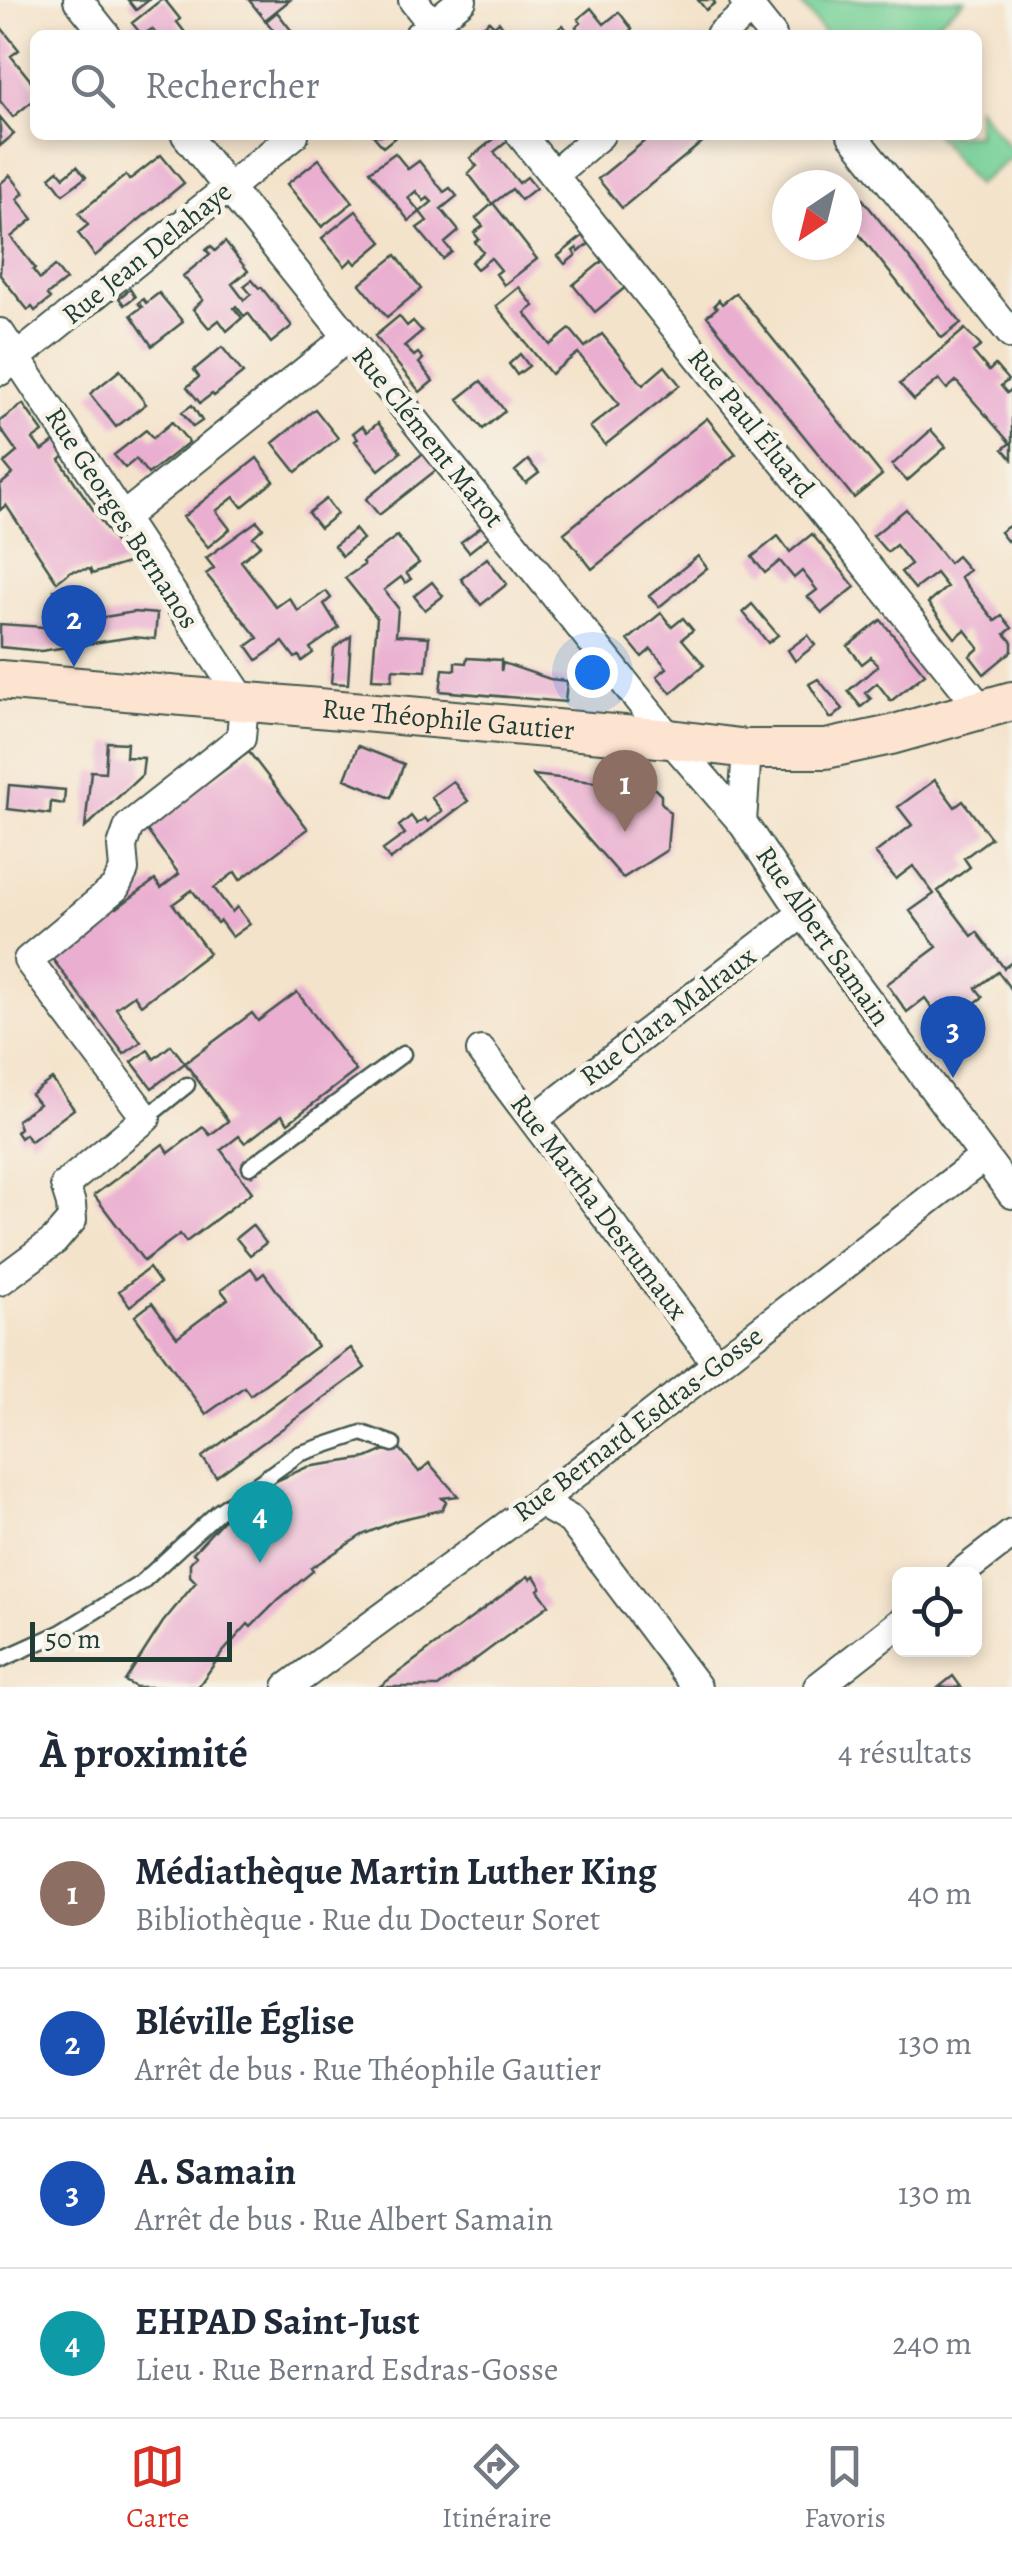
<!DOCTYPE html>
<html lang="fr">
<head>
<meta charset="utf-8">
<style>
	body { margin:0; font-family:Alegreya,serif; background:#f2f2f3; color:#1f2937 }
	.controls { position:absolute; right:30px; bottom:30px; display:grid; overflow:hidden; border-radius:15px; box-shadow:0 5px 15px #0003 }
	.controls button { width:90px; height:90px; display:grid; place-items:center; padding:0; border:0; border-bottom:2px solid #e0e1e3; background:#fff; color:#1f2937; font:50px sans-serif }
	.compass { position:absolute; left:772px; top:170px; width:90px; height:90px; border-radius:50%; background:#fff; box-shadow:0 5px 15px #0003; rotate:215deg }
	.scale { position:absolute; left:30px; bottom:25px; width:202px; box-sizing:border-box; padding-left:10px; border:5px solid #1f3d34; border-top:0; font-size:28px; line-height:35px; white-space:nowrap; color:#1f3d34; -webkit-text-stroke:8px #f7f3e8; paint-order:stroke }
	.you { position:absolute; left:592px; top:672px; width:35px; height:35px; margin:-25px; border:8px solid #fff; border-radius:50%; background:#1a73e8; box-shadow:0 0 0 15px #1a73e833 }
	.badge { display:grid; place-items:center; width:65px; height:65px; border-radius:50%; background:#d93025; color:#fff; font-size:32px; font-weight:700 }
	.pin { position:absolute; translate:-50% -82px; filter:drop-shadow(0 2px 5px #0008) }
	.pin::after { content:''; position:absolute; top:52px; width:35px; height:30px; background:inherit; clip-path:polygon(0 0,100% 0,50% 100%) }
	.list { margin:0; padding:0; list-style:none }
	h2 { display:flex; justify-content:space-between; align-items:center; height:130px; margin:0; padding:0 40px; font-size:42px }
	h2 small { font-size:32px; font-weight:400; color:#747a83 }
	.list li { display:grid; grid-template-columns:65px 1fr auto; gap:30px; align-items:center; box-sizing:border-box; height:150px; padding:0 40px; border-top:2px solid #e0e1e3 }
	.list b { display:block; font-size:38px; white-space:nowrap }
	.list p { margin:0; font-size:32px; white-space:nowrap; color:#747a83 }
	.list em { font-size:32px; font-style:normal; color:#747a83 }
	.icon { flex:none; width:55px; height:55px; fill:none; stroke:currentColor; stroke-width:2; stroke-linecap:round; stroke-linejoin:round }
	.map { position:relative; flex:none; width:1012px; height:1687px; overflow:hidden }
	.search { position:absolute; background:#fff; box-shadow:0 5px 15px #0003; left:30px; right:30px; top:30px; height:110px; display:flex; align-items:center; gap:25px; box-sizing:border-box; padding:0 35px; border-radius:15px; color:#747a83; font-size:38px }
	.sheet { height:730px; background:#fff }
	nav { display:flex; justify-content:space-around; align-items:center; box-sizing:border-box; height:140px; border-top:2px solid #e0e1e3; background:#fff; font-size:28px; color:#747a83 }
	nav a { display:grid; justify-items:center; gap:5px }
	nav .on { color:#d93025 }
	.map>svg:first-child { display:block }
</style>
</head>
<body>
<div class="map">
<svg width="1012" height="1687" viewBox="0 0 1012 1687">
	<rect width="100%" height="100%" fill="#f7f3e8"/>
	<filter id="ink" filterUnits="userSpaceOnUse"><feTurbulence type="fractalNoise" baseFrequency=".01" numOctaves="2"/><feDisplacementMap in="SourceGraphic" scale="20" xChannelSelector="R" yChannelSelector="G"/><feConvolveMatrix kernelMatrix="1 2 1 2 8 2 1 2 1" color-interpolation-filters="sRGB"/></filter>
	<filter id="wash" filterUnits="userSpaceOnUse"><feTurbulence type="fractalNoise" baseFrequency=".0048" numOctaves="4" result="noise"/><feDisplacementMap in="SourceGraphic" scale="40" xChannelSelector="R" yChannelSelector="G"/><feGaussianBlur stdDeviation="2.25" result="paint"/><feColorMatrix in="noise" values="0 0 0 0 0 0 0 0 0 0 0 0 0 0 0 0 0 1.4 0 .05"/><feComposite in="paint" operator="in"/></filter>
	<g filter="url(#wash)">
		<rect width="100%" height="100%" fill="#f4e3cb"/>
		<path fill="#76d097" stroke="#4a8666" stroke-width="2.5" d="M798,0H965L921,35H826Z
			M977,107L1012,151V157L976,185L936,135H977Z"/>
		<g id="blocks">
			<path fill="#eaaed0" d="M128,0H149L136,10Z
				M161,0H165L180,19L177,22L187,35H157L152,29L142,35L132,23Z
				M249,0H290L265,20Z
				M698,0H713L715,3L706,10Z
				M591,8L604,24L619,12L632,29L625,35H582L576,27L581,23L578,19Z
				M277,12L291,30L295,35H277L266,21Z
				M489,21L494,26L499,22L510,35H473Z
				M563,25L570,35H551Z
				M0,26L19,50L11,56L35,86V99L13,117L0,101Z
				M0,117L14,134L0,146Z
				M373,135H398L383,147Z
				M499,135H505L509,140L494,152L519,183L527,177L536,188L521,200L512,189L492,204L468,173L477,166L470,158Z
				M652,135H711L622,208L598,179Z
				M395,153L408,169L419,161L444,192L450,188L457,196L441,209L459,231L445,243L452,252L443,259L417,228L427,221L420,212L432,202L428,198L424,201L416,191L408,198L420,212L409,221L370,171Z
				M161,155L184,183L95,256L78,233L88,225L79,213L126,175L129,180Z
				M319,159L353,202L322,227L287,184Z
				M77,166L86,177L63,194L50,177L58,170L64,177Z
				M10,175L24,193L17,199L33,219L11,237L35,268L33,270L40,279L55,266L66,280L47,295L50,299L35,311L32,307L28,310L0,275L2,244L0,184Z
				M849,182L961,323L942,338L847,219V184Z
				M493,203L537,259L504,285L496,274L501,270L491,258L477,269L471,262L483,252L475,242L479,239L474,233L483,226L476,218Z
				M356,211L382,242L356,264L352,259L345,266L322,238Z
				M585,234L591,242L579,252L577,248L573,251L576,255L565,264L558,256Z
				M225,242L248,271L232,284L244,300L251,294L244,286L252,280L259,288L261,287L292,326L271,343L248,313L244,316L236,306L234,308L242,318L227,331L219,320L209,328L193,309L203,300L183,276L210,254L206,250L211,246L215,251Z
				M396,255L421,289L387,317L360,284Z
				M605,259L627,286L595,312L573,285Z
				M519,287L534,306L525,313L550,345L570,329L585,347L602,334L643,385L665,366L680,385L605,445L590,427L619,404L578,353L551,374L496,306Z
				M130,289L135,297L124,305L119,298Z
				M159,293L183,322L152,346L131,315L142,307L138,303L143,299L146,303Z
				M736,293L882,475L854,498L707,316L717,308L714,305L719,300L722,304Z
				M399,316L407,326L413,321L422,331L404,346L414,356L418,353L423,359L419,363L433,381L420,392L375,336Z
				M965,329L981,346L973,352L989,371L995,365L1008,380L1001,386L1007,393L1012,389V459L1003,449L1010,443L956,381L947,389L939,379L914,400L900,384Z
				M222,347L243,373L214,396L212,394L200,403L187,387L199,377L194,370Z
				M520,354L529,366L517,375L509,364Z
				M120,370L146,404L116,427L90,394Z
				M481,381L505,411L483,429L458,399Z
				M23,404L43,432L33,439L42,451L62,436L71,451L60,460L117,545L132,540L144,558L92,574L90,569L71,571L57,582L6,505L0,510V485L13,474L4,463L17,452L0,428V421Z
				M192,405L202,421L193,427L182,412Z
				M315,409L338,438L296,472L273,443Z
				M707,418L736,454L592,569L564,533Z
				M172,422L189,442L148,474L136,459L125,468L114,455L146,430L153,438Z
				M378,423L401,452L379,470L355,441L358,439L353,433L362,426L367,432Z
				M931,430L946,447L907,481L892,465Z
				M426,451L440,467L379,515L366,499Z
				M257,458L274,481L242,507L234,497L216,511L230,529L208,547L183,517Z
				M528,460L539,473L526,483L515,471Z
				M326,499L337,514L320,528L308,513Z
				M906,509L949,563L957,556L969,570L960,577L995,621L1002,616L1012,628L1005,634L1012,642V651L984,674L970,656L979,648L965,630L955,638L928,603L947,587L936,573L915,589L901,572L911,564L896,545L887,552L873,536Z
				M257,521L263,528L253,537L261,545L241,561L276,607L289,598L298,611L326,591L331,598L324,604L339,628L310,648L313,653L302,661L299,656L295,658L283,642L257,660L247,646L258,638L206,574L214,568L206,558Z
				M485,524L493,533L469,552L461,542Z
				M1009,526L1012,530V537L1007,541L1000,532Z
				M355,529L363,539L342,556L334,546Z
				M812,534L855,587L822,613L808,597L817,590L802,571L794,578L780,561L765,573L752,557L778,536L790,552Z
				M397,536L419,563L406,573L411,579L405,583L401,577L384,590L398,608L396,635L429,637L426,671L393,669L392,680L372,679L377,618L345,578L364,565L362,562Z
				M698,556L707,568L659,607L649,596Z
				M487,558L507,584L481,605L461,579Z
				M432,582L443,596L425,610L414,596Z
				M73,587L75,599L84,597L87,620L134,612L157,614L155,639L132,637L41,651L0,647V624L44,627L71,623L67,602L57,604L54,590Z
				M752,604L778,635L768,643L743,612Z
				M661,613L672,627L683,618L693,630L682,639L704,665L671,693L657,676L667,668L651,649L642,657L628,640Z
				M881,620L925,674L891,701L877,683L865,693L871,699L861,707L848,691L878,666L871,657L862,664L848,646Z
				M808,635L815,645L795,661L788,650Z
				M351,636L348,684L331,683L334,648Z
				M467,658L501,660V671L503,663L550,679L567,681L565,702L440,691L443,669L455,670V662L466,663Z
				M818,679L843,709L833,718H830L809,684Z
				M107,742L127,743L126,757L144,758L142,775L85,828L91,771L105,772Z
				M358,746L404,764L391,798L345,779Z
				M249,752L308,829L240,880L235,872L214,888L232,912L237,907L250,924L232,937L220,921L217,923L192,890L173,904L209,953L141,1005L134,995L116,1008L141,1042L124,1054L45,949L111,899L117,908L155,880L161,888L179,874L140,821L205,772L211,780Z
				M533,775L655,789L661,795V802L670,813L667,850L623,878Z
				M935,780L955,807L963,801L991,838L964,858L970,867L938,891L972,936L977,932L1004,968L1012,962V991L998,972L976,988L983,997L945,1025L925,998L907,1012L887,984L937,947L910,911L934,894L913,866L896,879L875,853L912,825L898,807Z
				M453,781L468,801L390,860L383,850L405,834L399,826L411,816L417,824L425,818L428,822L442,811L431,797Z
				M9,785L65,790L64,804L51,802L50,814L7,809Z
				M297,992L356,1071L288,1123L282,1115L245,1143L239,1136L221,1150L252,1192L186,1242L180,1234L144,1261L94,1195L163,1144L169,1153L203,1127L210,1135L228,1121L185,1063L252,1013L258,1021Z
				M171,1045L185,1063L152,1088L132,1062L148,1050L154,1059Z
				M52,1079L74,1109L30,1142L25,1134L20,1138L16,1132L20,1128L17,1120L39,1104L31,1094Z
				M252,1225L266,1243L250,1255L236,1238Z
				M149,1268L160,1283L130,1306L119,1291Z
				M251,1268L258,1278L264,1273L317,1346L250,1395L244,1387L206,1414L135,1316L152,1303L177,1337L228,1299L221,1290Z
				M351,1348L365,1368L216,1477L202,1457Z
				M397,1445L419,1472L429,1463L458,1496L442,1498L446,1502L442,1510L398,1520L362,1535L311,1568L313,1571L279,1599L251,1627L248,1624L222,1653L198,1687H136L125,1681L163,1622L196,1582L190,1576V1563L196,1556L193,1553L228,1515L252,1494L255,1497L276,1481L307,1467L367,1458Z
				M528,1576L530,1579L534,1576L541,1587L538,1590L549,1605L438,1687H379Z
				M953,1676L961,1687H939Z"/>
		</g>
	</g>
	<g filter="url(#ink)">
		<use href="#blocks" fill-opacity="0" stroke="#3f564b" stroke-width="2.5"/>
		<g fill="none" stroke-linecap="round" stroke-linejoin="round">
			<defs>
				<path id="lane" d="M146,1118L187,1085
					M250,1167L403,1054
					M0,1660L60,1633L141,1583L218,1512L299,1454L362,1433L393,1444"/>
				<path id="street" d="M78,0L106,35
					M413,0L441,35
					M744,0L772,35
					M419,35L462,0
					M720,35L751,9
					M186,135L670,739L742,822L803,913L1012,1194
					M521,135L982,710
					M852,135L1012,335
					M553,175L600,135
					M0,333L244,702L241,738L129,826L122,846L124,870L115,888L28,960L146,1118L65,1185L71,1204L72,1220L54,1241L0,1281
					M0,371L294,135
					M122,518L348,337
					M742,822L747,749
					M481,1051L717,1364
					M533,1120L803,913
					M539,1502L571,1520L697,1687
					M960,1574L1012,1534
					M288,1687L539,1502L984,1157
					M818,1687L900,1623"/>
				<g id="secondary">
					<path id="s1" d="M0,680L670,739L747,749H826L891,735L1012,701"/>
				</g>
			</defs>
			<use href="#lane" stroke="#3f564b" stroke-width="19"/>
			<use href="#street" stroke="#3f564b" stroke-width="32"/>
			<use href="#secondary" stroke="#3f564b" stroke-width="42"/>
			<use href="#lane" stroke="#fff" stroke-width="14"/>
			<use href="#street" stroke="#fff" stroke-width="28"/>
			<use href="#secondary" stroke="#fde4d0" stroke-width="38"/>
		</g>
	</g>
	<g text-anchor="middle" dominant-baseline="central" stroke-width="9" stroke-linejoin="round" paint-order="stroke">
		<g font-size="28" fill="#1f3d34" stroke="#f7f3e8">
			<text transform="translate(147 253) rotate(-39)">Rue Jean Delahaye</text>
			<text transform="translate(751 423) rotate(51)">Rue Paul Éluard</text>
			<text transform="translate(428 437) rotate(51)">Rue Clément Marot</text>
			<text transform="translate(122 518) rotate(57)">Rue Georges Bernanos</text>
			<text stroke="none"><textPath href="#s1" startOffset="450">Rue Théophile Gautier</textPath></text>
			<text transform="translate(823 936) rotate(55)">Rue Albert Samain</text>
			<text transform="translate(668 1016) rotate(-37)">Rue Clara Malraux</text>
			<text transform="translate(599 1207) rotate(53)">Rue Martha Desrumaux</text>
			<text transform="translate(638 1424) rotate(-37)">Rue Bernard Esdras-Gosse</text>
		</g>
	</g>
</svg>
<div class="controls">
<button><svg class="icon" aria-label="locate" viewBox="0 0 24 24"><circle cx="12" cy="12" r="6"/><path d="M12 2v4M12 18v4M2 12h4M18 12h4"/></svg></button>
</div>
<svg class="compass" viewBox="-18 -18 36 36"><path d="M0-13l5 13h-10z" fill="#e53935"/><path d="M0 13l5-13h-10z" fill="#747a83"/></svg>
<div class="scale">50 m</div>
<div class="you"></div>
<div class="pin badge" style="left:625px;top:832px;background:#8d6e63">1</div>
<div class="pin badge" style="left:74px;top:667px;background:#1a4fb4">2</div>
<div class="pin badge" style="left:953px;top:1078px;background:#1a4fb4">3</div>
<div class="pin badge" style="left:260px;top:1563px;background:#0f9aa8">4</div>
<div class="search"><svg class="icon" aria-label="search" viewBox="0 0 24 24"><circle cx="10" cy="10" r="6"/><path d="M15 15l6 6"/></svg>Rechercher</div>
</div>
<section class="sheet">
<h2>À proximité<small>4 résultats</small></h2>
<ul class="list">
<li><span class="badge" style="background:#8d6e63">1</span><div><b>Médiathèque Martin Luther King</b><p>Bibliothèque · Rue du Docteur Soret</p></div><em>40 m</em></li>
<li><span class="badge" style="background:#1a4fb4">2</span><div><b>Bléville Église</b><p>Arrêt de bus · Rue Théophile Gautier</p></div><em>130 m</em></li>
<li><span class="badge" style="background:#1a4fb4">3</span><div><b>A. Samain</b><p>Arrêt de bus · Rue Albert Samain</p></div><em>130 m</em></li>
<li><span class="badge" style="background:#0f9aa8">4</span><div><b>EHPAD Saint-Just</b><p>Lieu · Rue Bernard Esdras-Gosse</p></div><em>240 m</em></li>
</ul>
</section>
<nav>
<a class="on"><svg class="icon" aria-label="map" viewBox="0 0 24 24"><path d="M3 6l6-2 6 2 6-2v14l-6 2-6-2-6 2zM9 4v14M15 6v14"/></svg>Carte</a>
<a><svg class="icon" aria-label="directions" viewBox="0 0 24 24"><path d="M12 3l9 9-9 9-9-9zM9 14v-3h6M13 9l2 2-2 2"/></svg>Itinéraire</a>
<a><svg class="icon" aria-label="saved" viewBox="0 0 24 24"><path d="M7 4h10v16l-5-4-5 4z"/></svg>Favoris</a>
</nav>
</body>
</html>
